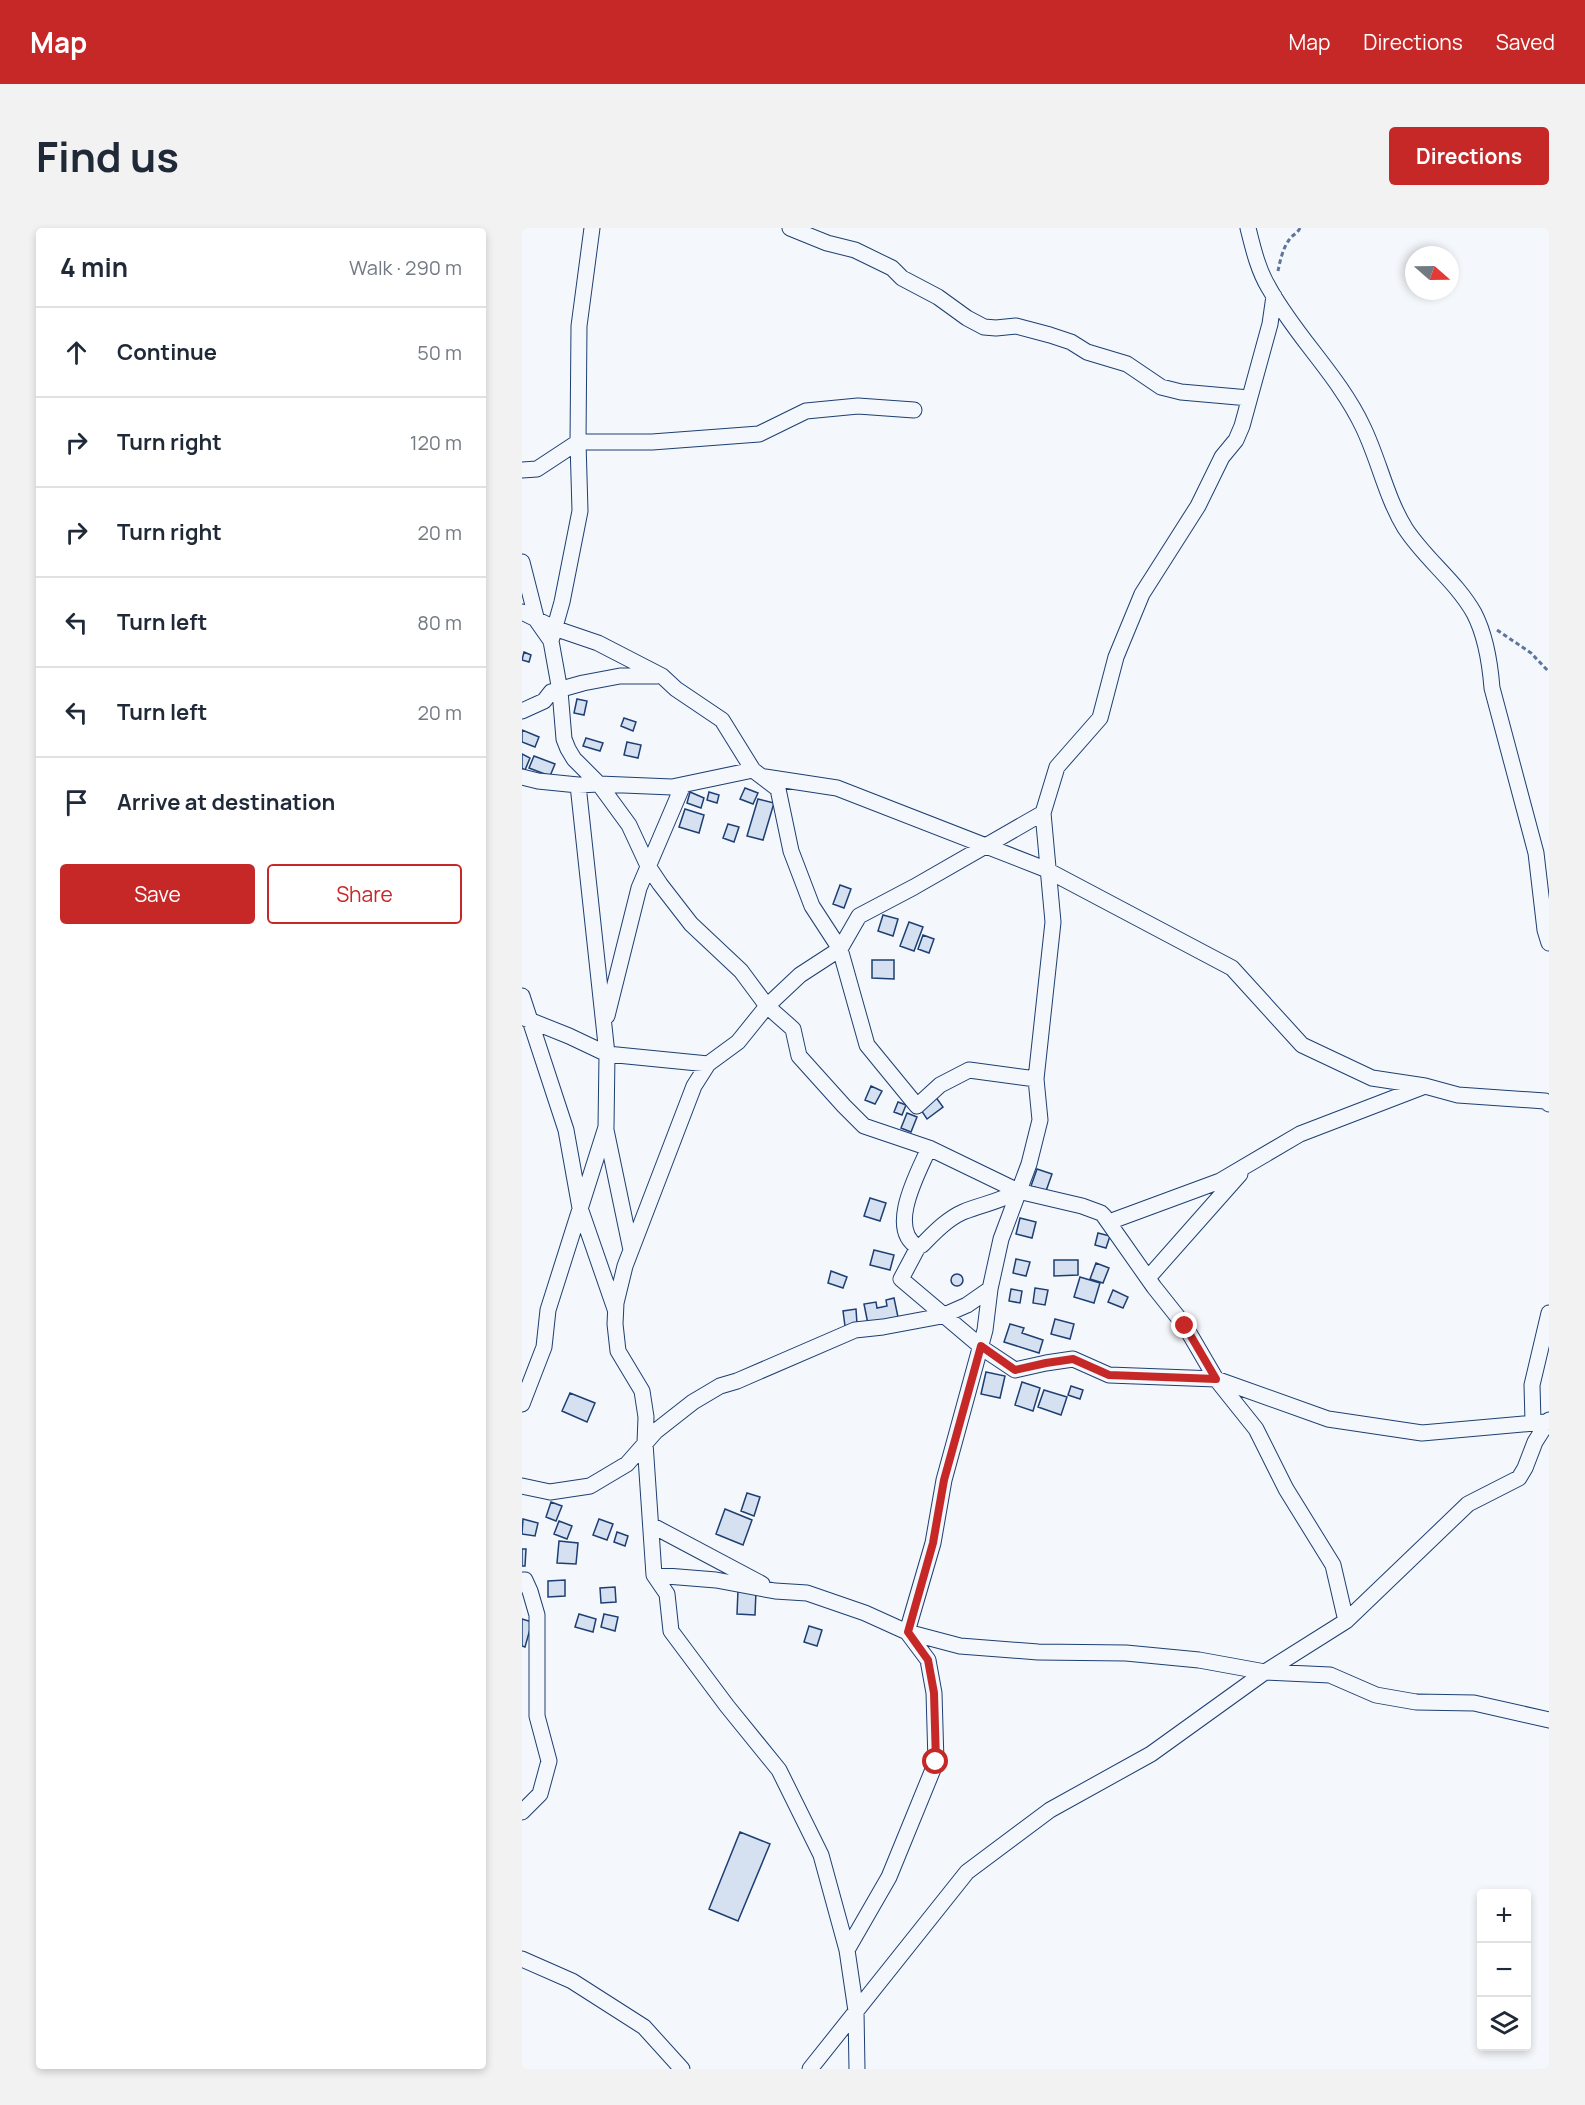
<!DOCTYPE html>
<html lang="en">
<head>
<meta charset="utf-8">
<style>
	body { margin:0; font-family:Manrope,sans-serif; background:#f2f2f3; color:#1f2937 }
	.controls { position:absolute; right:18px; bottom:18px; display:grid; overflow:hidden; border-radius:6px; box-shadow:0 3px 9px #0003 }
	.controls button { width:54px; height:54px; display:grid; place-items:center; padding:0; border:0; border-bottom:2px solid #e0e1e3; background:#fff; color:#1f2937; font:30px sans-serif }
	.compass { position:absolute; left:883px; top:18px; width:54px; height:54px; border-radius:50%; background:#fff; box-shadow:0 3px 9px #0003; rotate:110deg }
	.stop { position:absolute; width:18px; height:18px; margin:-14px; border:4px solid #c62828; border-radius:50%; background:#fff }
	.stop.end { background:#c62828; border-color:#fff; box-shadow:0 2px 6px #0008 }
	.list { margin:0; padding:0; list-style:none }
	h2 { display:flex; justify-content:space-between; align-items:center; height:78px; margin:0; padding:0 24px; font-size:26px }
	h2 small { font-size:20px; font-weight:400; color:#747a83 }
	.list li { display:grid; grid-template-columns:39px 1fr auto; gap:18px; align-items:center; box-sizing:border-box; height:90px; padding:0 24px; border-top:2px solid #e0e1e3 }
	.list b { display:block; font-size:22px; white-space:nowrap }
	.list em { font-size:20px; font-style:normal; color:#747a83 }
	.actions { display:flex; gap:12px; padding:18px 24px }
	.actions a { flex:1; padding:14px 0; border:2px solid #c62828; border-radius:6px; text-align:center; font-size:21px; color:#c62828 }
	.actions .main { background:#c62828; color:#fff }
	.icon { flex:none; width:33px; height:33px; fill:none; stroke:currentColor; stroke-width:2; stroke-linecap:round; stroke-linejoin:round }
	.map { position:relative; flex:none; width:1027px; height:1841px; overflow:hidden; border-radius:6px }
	header { display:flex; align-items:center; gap:36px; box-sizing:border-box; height:84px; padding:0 30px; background:#c62828; color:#fff }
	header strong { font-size:28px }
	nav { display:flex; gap:33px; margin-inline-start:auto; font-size:21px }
	.intro { display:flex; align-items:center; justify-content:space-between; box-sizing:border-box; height:144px; padding:0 36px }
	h1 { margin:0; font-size:42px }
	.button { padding:15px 27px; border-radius:6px; background:#c62828; color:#fff; font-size:21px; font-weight:700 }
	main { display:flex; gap:36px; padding:0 36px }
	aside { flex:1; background:#fff; border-radius:6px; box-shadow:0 3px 9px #0003 }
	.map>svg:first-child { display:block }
</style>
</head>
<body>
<header>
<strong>Map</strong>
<nav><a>Map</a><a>Directions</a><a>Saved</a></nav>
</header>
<div class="intro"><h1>Find us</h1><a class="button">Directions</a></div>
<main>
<aside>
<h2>4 min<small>Walk · 290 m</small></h2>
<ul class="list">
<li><svg class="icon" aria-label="ahead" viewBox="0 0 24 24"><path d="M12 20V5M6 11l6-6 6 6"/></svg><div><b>Continue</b></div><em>50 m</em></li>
<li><svg class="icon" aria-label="right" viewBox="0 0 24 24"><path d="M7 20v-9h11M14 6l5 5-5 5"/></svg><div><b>Turn right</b></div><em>120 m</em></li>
<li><svg class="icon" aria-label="right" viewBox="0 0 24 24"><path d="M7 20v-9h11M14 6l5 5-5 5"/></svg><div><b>Turn right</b></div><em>20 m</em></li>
<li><svg class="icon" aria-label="left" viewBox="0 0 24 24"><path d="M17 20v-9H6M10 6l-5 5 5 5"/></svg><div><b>Turn left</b></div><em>80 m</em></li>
<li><svg class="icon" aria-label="left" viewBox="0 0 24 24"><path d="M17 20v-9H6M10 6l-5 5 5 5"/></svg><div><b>Turn left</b></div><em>20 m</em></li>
<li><svg class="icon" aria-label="arrive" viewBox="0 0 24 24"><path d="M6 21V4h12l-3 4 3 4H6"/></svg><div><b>Arrive at destination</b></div></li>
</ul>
<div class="actions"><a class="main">Save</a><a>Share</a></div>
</aside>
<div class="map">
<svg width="1027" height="1841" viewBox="0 0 1027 1841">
	<rect width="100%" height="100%" fill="#f4f7fb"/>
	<path fill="#d5e0f0" stroke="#1d3f73" stroke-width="1.5" d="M2,424L9,427L7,434L0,432Z
		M55,471L65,473L62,487L52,485Z
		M102,490L114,494L111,503L99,498Z
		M0,502L17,509L13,519L0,514Z
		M64,510L81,515L78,523L61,518Z
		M105,514L119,517L116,530L102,527Z
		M0,526L8,530L3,542L0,540Z
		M12,528L33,536L28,548L7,540Z
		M223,560L236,565L231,576L218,571Z
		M168,564L182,570L179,580L165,575Z
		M187,564L197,567L195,575L185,572Z
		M236,571L252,575L241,612L225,608Z
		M163,581L182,587L177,605L157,599Z
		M206,596L217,599L212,614L201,610Z
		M318,657L329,661L322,680L311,676Z
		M361,687L376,691L371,708L356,703Z
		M387,694L401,699L392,723L378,718Z
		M401,707L412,711L407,725L396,721Z
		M350,732H372V751L350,750Z
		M349,858L360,863L353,876L343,872Z
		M413,868L421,879L405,891L397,879Z
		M376,874L384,877L380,887L372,884Z
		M385,885L395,889L389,904L379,900Z
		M515,941L530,946L524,963L509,958Z
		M348,970L364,975L358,993L342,988Z
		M498,990L514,994L510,1010L494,1006Z
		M576,1005L588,1008L584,1020L573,1017Z
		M352,1022L372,1027L368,1042L348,1037Z
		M494,1031L508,1034L504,1048L491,1045Z
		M532,1032H556V1047L532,1048Z
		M574,1035L587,1040L581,1055L568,1051Z
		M309,1043L325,1049L321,1060L306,1055Z
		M429 1052a6 6 0 1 1 12 0a6 6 0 1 1-12 0Z
		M558,1049L578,1055L572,1075L552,1069Z
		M513,1060L526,1062L523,1077L511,1075Z
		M489,1061L500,1063L498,1075L487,1073Z
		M591,1062L606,1069L601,1080L586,1074Z
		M372,1070L376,1089L346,1096L342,1076L354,1074L355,1080L365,1078L364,1072Z
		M334,1081L335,1096L323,1098L321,1083Z
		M533,1091L552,1096L548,1111L529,1106Z
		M488,1096L502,1100L500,1105L521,1112L517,1125L482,1114Z
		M464,1144L483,1148L478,1170L459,1166Z
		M500,1154L518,1160L511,1183L493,1177Z
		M549,1158L561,1162L558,1171L546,1167Z
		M522,1162L545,1169L539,1187L516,1179Z
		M48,1165L73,1175L65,1194L40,1183Z
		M225,1265L238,1269L232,1288L219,1283Z
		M29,1274L40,1278L34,1293L24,1289Z
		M203,1281L230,1292L221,1317L194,1306Z
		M1,1291L16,1295L13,1308L0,1306Z
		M77,1291L91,1296L85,1312L71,1307Z
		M37,1293L50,1298L45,1311L32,1306Z
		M95,1304L106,1308L103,1318L92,1314Z
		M37,1313L56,1315L54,1336L35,1335Z
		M0,1321H4L3,1338H0Z
		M43,1352V1368L26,1369V1353Z
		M93,1359L94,1374L79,1375L78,1360Z
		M216,1362L234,1363L233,1387L215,1386Z
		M57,1386L74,1391L71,1404L53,1399Z
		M82,1386L96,1389L93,1403L79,1399Z
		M0,1391L10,1394L3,1419L0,1418Z
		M287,1398L300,1402L295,1418L282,1414Z
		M218,1604L248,1616L216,1693L187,1681Z"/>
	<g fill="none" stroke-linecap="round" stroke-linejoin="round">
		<defs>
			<path id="street" d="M268,0L305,15L333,22L370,40L380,50L416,69L445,90L462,99L474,100L494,98L528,107L549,114L565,124L605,136L639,159L659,164L727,170
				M726,0C731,20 736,42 747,60C774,109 817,148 841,199C857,232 864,269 883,300C903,331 934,353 952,385C964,408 968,435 970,460L1014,625L1023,702L1027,715
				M0,242L15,241L56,214H130L237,206L284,183L336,178L392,182
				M0,334L15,393L29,413L38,463L42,511L46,521L52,531L77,556L107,597L126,638L138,656L169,696L219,743L245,778L271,801L277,828L322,878L342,898L407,920L496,963L560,978L579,985L582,988L632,1059L663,1098L694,1151L734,1201L764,1261L811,1337L824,1393
				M0,384L32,400L76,415L140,448L154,461L200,492L231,542
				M29,413L40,374L58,283L56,214L57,98L70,0
				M0,483L22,473L29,464L61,455L98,448H135
				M0,549L16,553L56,557L77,556L150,559L231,542L256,561L269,623L290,678L318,721L345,817L395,878L418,857L447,842L514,851
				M243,549L315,560L523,641L710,740L780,817L850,850L903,858
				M0,768L44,902L58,980L93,1081
				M85,788L117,660L161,557
				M2,790L47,808L85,826L186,836
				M84,902L109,1022
				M407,920C397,943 364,1001 396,1019L400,1017C412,1005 425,991 441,984C460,976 478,974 496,963
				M587,994L698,953L778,906L903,858L936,867L1023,873L1027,876
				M396,1019L379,1051L463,1122L493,1142L524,1135L551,1131L587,1147L694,1151L806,1191L900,1205L1024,1194
				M626,1050L718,946
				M0,1176L22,1119L26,1082L84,899L85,826L56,557
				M1011,1194L1010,1157L1027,1085
				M0,1258L28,1264L68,1258L105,1236L134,1203L171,1174L198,1158L215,1153L333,1102L361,1099L420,1088L445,1077L468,1061
				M129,1297L240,1356
				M132,1347L194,1352L253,1363L285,1365L343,1385L385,1404L438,1418L516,1424L604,1425L677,1432L743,1444L808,1447L854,1467L894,1474L952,1475L1027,1492
				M0,1352H3L8,1363L15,1387V1488L27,1533L18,1566L0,1584
				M385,1404L411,1315L422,1252L463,1102L468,1061L479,1011L507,936L518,892L514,851L531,694L521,585
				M325,1722L367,1649L414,1534L412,1465L406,1432L385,1404
				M0,1731L50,1753L122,1799L160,1841
				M288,1841L445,1644L528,1582L629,1526L743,1444L824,1393L946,1276L997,1250L1003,1240L1013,1214L1027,1192
				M335,1841L334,1783L325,1722L299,1627L257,1542L205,1478L149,1403L145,1366L132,1347L123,1215L124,1189L120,1163L96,1123L93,1096L94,1075L103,1038L172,858L186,836L216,814L245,778L278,747L318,721L337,688L392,659L521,585L535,539L578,490L594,429L620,366L676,278L700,229L714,212L720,198L748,96L752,68"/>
		</defs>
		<use href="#street" stroke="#1d3f73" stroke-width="17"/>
		<path stroke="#5e769c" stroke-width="3" stroke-dasharray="4.5 3" stroke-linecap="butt" d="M756,43C758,33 761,20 767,12C770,7 775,6 778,0
			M975,402L1009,425L1027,444"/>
		<use href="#street" stroke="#f4f7fb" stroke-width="15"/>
	</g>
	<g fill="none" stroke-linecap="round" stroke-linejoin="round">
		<path stroke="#c62828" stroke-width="8" d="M414,1534L412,1465L406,1432L386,1404L411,1315L422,1252L459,1118L493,1142L524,1135L551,1131L587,1147L694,1151L663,1098"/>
	</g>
</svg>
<div class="controls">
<button>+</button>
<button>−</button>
<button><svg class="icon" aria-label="layers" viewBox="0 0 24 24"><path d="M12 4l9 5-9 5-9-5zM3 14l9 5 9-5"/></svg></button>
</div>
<svg class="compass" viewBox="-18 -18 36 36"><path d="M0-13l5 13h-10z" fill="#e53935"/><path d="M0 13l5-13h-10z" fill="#747a83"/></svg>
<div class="stop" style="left:414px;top:1534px"></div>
<div class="stop end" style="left:663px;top:1098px"></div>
</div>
</main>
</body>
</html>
